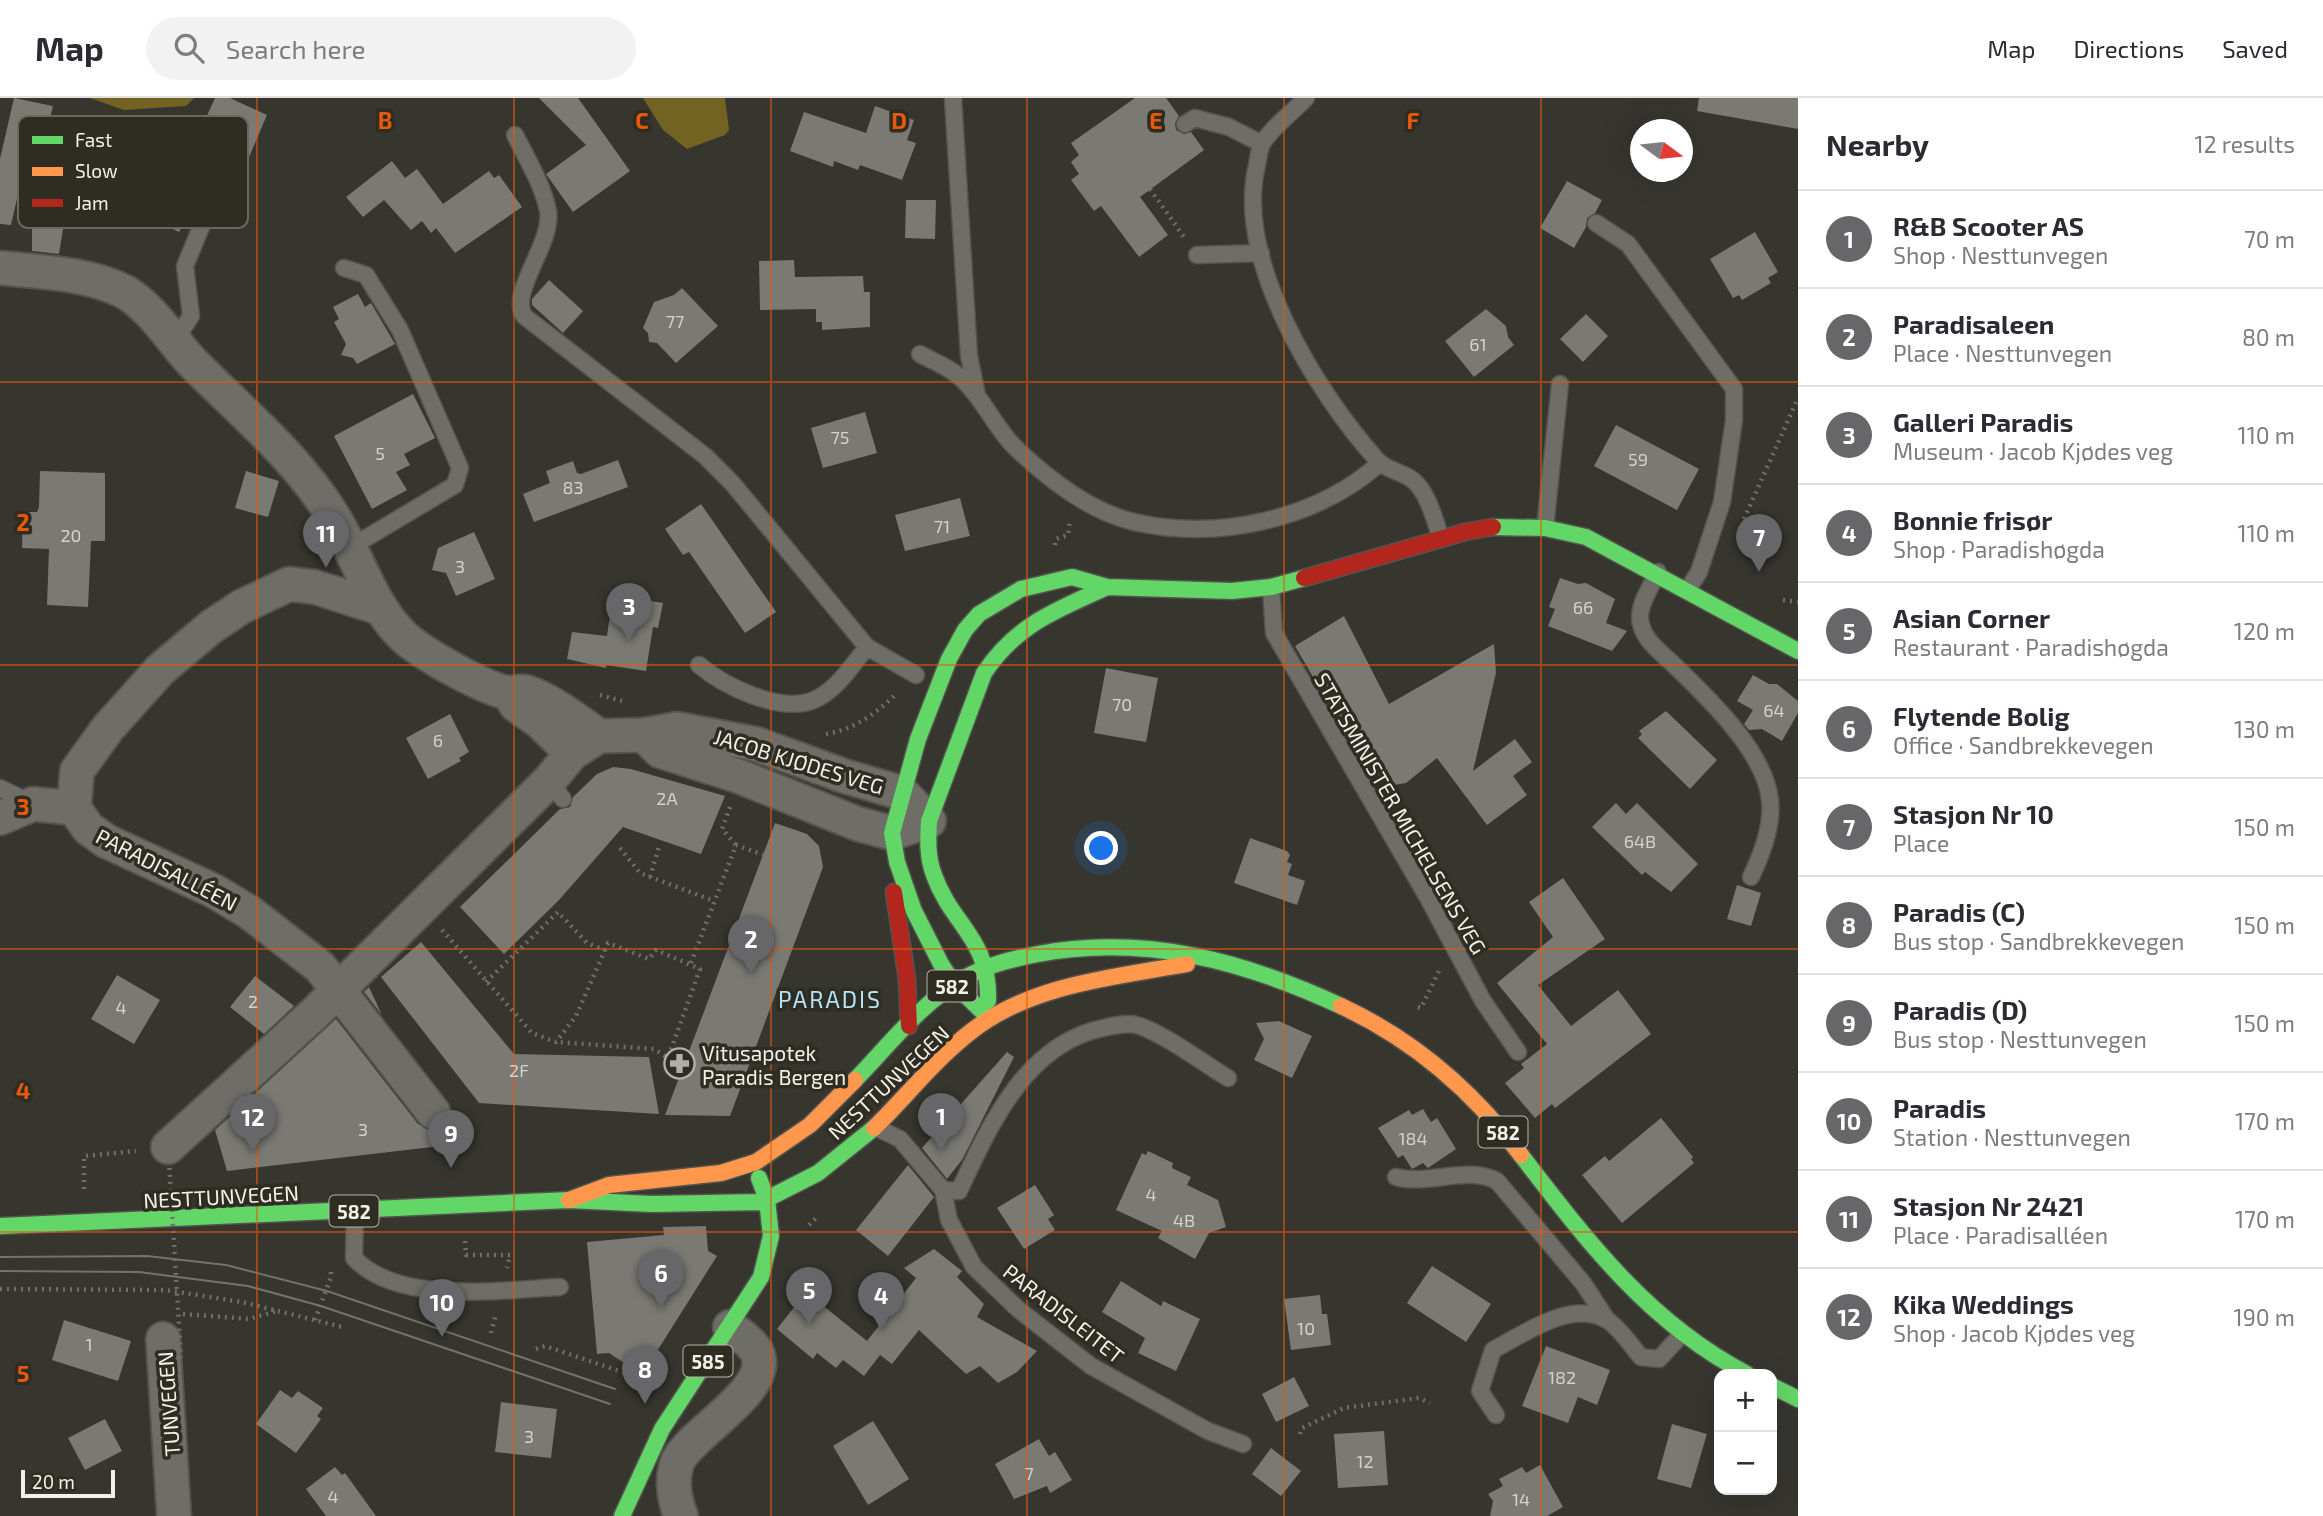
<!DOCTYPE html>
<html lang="en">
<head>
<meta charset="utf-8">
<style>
	body { margin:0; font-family:"Exo 2",sans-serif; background:#f2f2f3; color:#2b2b33 }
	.controls { position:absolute; right:21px; bottom:21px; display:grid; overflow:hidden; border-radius:14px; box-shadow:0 7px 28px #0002 }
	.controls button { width:63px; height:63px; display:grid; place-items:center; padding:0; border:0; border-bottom:2px solid #e1e1e2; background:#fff; color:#2b2b33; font:35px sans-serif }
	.compass { position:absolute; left:1630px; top:21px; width:63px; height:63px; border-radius:50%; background:#fff; box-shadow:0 7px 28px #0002; rotate:105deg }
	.scale { position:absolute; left:21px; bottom:18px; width:94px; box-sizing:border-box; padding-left:7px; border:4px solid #f2f0e9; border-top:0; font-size:19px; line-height:24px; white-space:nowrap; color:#f2f0e9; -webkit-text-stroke:5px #2f2d22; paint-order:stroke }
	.you { position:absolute; left:1102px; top:751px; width:24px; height:24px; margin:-18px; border:5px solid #fff; border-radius:50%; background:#1a73e8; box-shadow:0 0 0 10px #1a73e833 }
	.badge { display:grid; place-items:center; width:46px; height:46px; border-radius:50%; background:#676668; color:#fff; font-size:23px; font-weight:700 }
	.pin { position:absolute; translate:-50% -58px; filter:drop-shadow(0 2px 4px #0008) }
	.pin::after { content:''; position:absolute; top:37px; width:24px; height:21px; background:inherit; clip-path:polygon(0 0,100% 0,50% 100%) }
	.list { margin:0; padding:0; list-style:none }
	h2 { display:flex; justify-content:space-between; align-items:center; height:91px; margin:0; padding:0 28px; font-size:30px }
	h2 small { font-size:23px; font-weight:400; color:#7c7c81 }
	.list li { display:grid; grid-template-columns:46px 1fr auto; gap:21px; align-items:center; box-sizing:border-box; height:98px; padding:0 28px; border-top:2px solid #e1e1e2 }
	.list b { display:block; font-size:26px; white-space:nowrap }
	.list p { margin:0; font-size:23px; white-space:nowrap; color:#7c7c81 }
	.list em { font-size:23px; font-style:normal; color:#7c7c81 }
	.icon { flex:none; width:38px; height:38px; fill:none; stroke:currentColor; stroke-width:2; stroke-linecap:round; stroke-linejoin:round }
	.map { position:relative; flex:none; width:1798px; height:1418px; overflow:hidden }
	header { display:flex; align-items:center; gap:42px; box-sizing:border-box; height:98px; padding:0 35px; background:#fff; border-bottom:2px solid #e1e1e2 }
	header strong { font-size:33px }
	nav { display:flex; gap:38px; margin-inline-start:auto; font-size:24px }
	.search { width:490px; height:63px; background:#f2f2f3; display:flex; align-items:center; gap:18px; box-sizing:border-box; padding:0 24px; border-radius:38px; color:#7c7c81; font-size:26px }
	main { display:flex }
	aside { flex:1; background:#fff }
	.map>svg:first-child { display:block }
</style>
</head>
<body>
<header>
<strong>Map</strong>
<div class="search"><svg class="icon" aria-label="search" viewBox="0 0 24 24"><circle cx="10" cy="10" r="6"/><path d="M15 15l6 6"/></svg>Search here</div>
<nav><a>Map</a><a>Directions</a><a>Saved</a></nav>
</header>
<main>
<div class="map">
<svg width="1798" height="1418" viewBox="0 0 1798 1418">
	<rect width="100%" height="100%" fill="#36352e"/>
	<path fill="#736323" d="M90,0H194L186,8L124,12Z
		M643,0H725L729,32L725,37L687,51L663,32Z"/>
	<path fill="#7a7973" d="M14,0L53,8L37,73L24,70L11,127L0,126V61Z
		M215,0H230L267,17L249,59L224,48L184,129L182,128L179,134L142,116L170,57L186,64Z
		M539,0H578L630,73L573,114L546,76L586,47Z
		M1135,0H1166L1179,18L1175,25L1176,32L1184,36L1191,34L1204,52L1140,99L1168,137L1139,159L1101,108L1094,113L1071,82L1079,76L1071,64L1079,57L1071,45Z
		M1699,0H1798V31L1697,13Z
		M875,8L914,22L907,42L916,45L902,82L860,67L858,72L834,63L833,69L790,53L804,14L866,35Z
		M392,63L405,80L417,71L443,106L489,73L494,80L499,77L522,109L455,155L436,130L431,135L422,123L411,132L384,102L363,119L346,99Z
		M1567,83L1602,102L1595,115L1587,120L1586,129L1574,150L1540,130Z
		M906,102H936L935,141L905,140Z
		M32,131H63L59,156L32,153Z
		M1755,134L1778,174L1768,180L1771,185L1742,202L1739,197L1733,200L1710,161Z
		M794,162L795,179L863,178L864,194H870V229L822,232V224H816V211L760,212L759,163Z
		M549,182L583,213L563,235L532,207V201Z
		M682,190L718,228L676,265L657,245L649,244L648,235L643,230L654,204L674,197Z
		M358,196L365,209L371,205L395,246L357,266L353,260L341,257L346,246L334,224L339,221L333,209Z
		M1486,211L1506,228L1508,239L1514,247L1474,279L1445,243Z
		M1586,216L1608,238L1583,264L1560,241Z
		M413,296L435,340L404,356L410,367L396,374L407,392L372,411L334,338Z
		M865,314L877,355L823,370L811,330Z
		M1616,327L1699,371L1677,412L1594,368Z
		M618,362L628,389L534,424L523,396L550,385L546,373L573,363L577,375L581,376Z
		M40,373L105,375V443H91L88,509L47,507L49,451L22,450L23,414H37L39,409Z
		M246,373L279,383L268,419L235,410Z
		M960,400L970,438L905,453L895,417Z
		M701,406L776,514L745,535L689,454L683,457L665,431Z
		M474,434L495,481L456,498L446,475L432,472L438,450Z
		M1560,480L1578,486L1586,485L1615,501L1606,525L1627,533L1612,553L1548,528L1555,511L1549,509Z
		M620,498L663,505L658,530L653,529L646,573L606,567V570L567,561L572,534L607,538L610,517L617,519Z
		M1344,518L1389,606L1494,546L1496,575L1473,673L1515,641L1532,664L1513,678L1527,697L1487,727L1437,660L1406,685L1388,688L1373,682L1295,548Z
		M1106,570L1158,580L1146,644L1094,635Z
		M1753,577L1769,586H1777L1798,603V615L1782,643L1762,631L1749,632L1744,626L1753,612L1737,603Z
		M1666,613L1717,662L1690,691L1638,640L1642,636L1639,633Z
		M450,616L469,654L459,660L461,663L428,681L406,640Z
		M613,669L631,671L725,698L701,756L623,729L559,802L504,856L460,809L560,711L570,709L573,699L597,676Z
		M1616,705L1626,716L1637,705L1698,766L1671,794L1645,774L1642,777L1592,729Z
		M775,725L807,736L819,748L823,769L730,1018L665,1017Z
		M1250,740L1287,753L1290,757L1287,764L1292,766L1288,777L1305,783L1297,807L1234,785Z
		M1563,780L1605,841L1538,887L1571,928L1618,892L1651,936L1555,1010L1552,1006L1535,1020L1505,985L1524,970L1521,966L1547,946L1497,885L1553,839L1529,804Z
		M1737,787L1761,795L1751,828L1727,821Z
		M421,844L514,956L649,959L659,1016L479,1005L381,879Z
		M117,877L160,902L134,946L91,921Z
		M255,878L294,908L264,936L230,909Z
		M369,889L382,917L364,894Z
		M336,921L418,1026L434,1033L441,1048L227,1073L215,1032Z
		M1279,923L1312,938L1292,980L1254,962L1264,941L1256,925Z
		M1007,954L1014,959L962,1062L947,1081L922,1050Z
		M1423,1011L1431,1024L1437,1020L1456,1051L1428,1070L1423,1065L1412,1071L1403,1057L1398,1060L1378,1030L1409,1012L1412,1017Z
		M1661,1020L1693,1059L1691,1061L1694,1065L1622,1125L1582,1077L1605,1058L1609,1063Z
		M1148,1053L1173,1065L1172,1070L1191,1079L1187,1087L1218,1102L1226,1129L1209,1135L1195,1161L1158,1140L1162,1133L1116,1112L1142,1055L1146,1057Z
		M908,1067L934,1099L888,1158L856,1132Z
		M1035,1087L1054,1117L1048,1121L1055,1132L1024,1151L997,1110Z
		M706,1128L708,1153L717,1158L642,1277L609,1255L597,1256L587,1144L664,1137L663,1129Z
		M934,1151L962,1173L957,1179L984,1206L977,1219L1037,1253L1017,1274L998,1285L980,1268L966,1276L919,1232L892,1266L880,1257L864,1278L843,1262L836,1270L817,1255L813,1261L777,1231L806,1194L867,1243L916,1180L904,1170Z
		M1432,1168L1491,1206L1466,1244L1407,1205Z
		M1121,1183L1161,1208L1163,1203L1200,1221L1176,1273L1138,1255L1145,1240L1102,1214Z
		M1320,1197L1322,1216H1327L1331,1247L1291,1252L1284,1201Z
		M64,1222L131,1243L118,1283L52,1262Z
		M1546,1248L1610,1272L1597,1307L1578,1299L1568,1325L1522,1308Z
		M1294,1279L1309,1308L1276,1324L1262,1296Z
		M280,1292L292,1300L298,1293L323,1310L317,1318L321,1321L296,1355L256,1326Z
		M501,1304L557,1311L551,1360L495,1354Z
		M105,1321L122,1353L85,1372L68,1340Z
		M873,1323L909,1381L868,1407L833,1348Z
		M1672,1326L1707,1336L1691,1390L1657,1381Z
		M1384,1333L1388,1387L1338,1390L1334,1336Z
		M1039,1341L1049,1358L1055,1354L1072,1382L1050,1395L1047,1388L1014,1401L995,1366Z
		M1271,1350L1301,1373L1281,1398L1252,1376Z
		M1540,1367L1563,1409L1547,1418H1490L1493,1403L1488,1396L1503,1388L1499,1381L1522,1369L1526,1375Z
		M335,1369L342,1377L345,1375L376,1418H326L306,1391Z"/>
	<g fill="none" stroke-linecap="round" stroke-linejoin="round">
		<defs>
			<path id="lane" d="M953,0L969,258L977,297
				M1306,0C1293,14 1271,30 1262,46C1259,52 1258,61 1257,67C1234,161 1316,294 1377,362C1387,373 1404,374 1414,383C1428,395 1435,423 1441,440
				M1185,26L1195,20L1229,29L1262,46
				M515,37C527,61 543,87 548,113C553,146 509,193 524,218L705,358L733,386L867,549L916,577
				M1596,125L1628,146L1734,291V322L1722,404L1699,474L1688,491
				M1197,157L1261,155
				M344,170L366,177L400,232L460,370L455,387L351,449
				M174,244L191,218L185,168L227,66
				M920,256C935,264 953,271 965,284C987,306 997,334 1021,355C1051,383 1092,414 1134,424C1217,443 1316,422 1380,365
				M1545,430L1560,286
				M1658,474C1652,487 1640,504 1640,519C1640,539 1659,553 1672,565C1706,598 1765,653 1770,702C1773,728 1762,756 1751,779
				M1271,489L1274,535L1428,800L1483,903L1518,954
				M699,567C724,588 780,616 814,602C837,592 852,567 867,549
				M549,683L563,701
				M0,690L31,705
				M875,1029L900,1041L943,1092L949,1122L974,1169L1019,1212L1091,1268L1208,1333L1243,1346
				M1396,1079C1429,1088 1467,1067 1497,1083L1583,1185L1607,1222
				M943,1092L959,1093C989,1029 1025,946 1103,930C1115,927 1129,924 1140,928C1169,939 1202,964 1228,980
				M355,1113L354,1160C397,1207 502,1192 560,1189
				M1496,1317L1480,1293L1493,1252C1524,1236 1571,1201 1607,1222C1620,1230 1631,1248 1641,1259L1659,1261L1682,1236"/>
			<path id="street" d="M0,170C39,174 90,175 125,194C152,210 170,240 191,263C239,312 294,356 331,415C357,455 369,505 403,538C421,555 487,593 511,595C516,595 521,592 526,594C553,603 576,622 599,638
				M380,510L315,489L289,486L241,509L211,529L160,572L108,630L77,673L74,710L88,730L106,743L214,793L249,814L320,869L433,1014
				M512,600L516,607L540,624L572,655
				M0,720L33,706L74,710
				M168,1049L316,914L549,683L572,655L599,638L644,637L677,631L756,646L844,678L902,695L929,723L892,735L858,726L738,678L660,653L644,637
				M163,1241L174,1418
				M681,1418C674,1401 671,1384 677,1365C687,1338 765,1296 759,1261C757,1247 740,1237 730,1229"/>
			<path id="fast" d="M1493,429L1545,430L1586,439L1798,553
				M988,903C990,840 952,828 934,777C927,759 928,741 929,723L984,575C1017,526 1055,513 1107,489
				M989,920L954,886L941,866L914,813L897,764L892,735L918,641L949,561L965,532L979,516L1021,491L1072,479L1107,489L1232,493L1271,489L1304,480
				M855,982C889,947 921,905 963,881C986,867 1012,861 1038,856C1145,836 1244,863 1341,908
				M1521,1057C1587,1143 1649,1225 1747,1276
				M0,1128L569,1102L652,1106L761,1104L818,1075L874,1030
				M1772,1288L1798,1301
				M622,1418L662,1331L761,1179L771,1138L767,1102L759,1080"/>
			<path id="slow" d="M1341,908C1414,942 1473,993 1521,1057
				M874,1030C907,998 936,960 973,932C1033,886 1116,879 1187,866
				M569,1102L609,1087L721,1075L756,1064L810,1027L855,982"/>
			<path id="jam" d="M1304,480L1465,434L1493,429
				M894,794L907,881L909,928"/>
		</defs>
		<use href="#lane" stroke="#54534e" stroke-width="19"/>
		<use href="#street" stroke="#54534e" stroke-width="37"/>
		<use href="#fast" stroke="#54534e" stroke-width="19"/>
		<use href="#slow" stroke="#54534e" stroke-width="19"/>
		<use href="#jam" stroke="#54534e" stroke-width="19"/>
		<path stroke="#706f6a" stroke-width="4.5" stroke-dasharray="2 5" stroke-linecap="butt" d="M1150,91L1184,139
			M1744,421L1798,300
			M1055,447L1056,441L1068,437L1070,422
			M1783,502L1798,504
			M600,597L622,603
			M826,636C853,632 877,615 896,596
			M730,709L722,731L736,747
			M620,750L640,775L714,803
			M650,779L659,749
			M442,832L532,935L556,944L576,918L608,845L649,861L656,852L700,871L668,960L654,951L556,944
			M691,865L736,747L764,757
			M486,884L558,814L587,845L605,852
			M1418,909L1421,910L1440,871
			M84,1091V1058L136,1053
			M809,1127L819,1117
			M465,1143L466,1157H510L507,1170
			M0,1191L165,1192L242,1204L346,1230
			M183,1216L249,1221L277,1213
			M315,1222L331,1179V1169
			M491,1235L496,1216
			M536,1251L545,1248L649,1283
			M1300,1336L1302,1330L1344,1310L1419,1300L1430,1305"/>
		<use href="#lane" stroke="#6e6d68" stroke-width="16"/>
		<use href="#street" stroke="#6e6d68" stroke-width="33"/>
		<use href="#fast" stroke="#63d668" stroke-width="16"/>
		<use href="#slow" stroke="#ff974d" stroke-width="16"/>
		<use href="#jam" stroke="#b3261e" stroke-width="16"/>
		<path stroke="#73726f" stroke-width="2" d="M0,1159L147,1158L226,1167L327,1193L615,1291
			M0,1173L139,1174L248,1188L321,1208L610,1306"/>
		<path stroke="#706f6a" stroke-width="4.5" stroke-dasharray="2 5" stroke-linecap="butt" d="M169,1063L181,1260"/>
	</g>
	<path fill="none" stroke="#e8590c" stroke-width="2" stroke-opacity="0.55" d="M257,0V1418M514,0V1418M771,0V1418M1027,0V1418M1284,0V1418M1541,0V1418M0,284H1798M0,567H1798M0,851H1798M0,1134H1798"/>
	<defs>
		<symbol id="pharmacy-ring" viewBox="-11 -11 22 22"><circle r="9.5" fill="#2f2d22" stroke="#b0afa8" stroke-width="1.5"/><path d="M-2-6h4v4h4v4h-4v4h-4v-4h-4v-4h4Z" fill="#b0afa8"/></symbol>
	</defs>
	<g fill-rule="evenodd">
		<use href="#pharmacy-ring" x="662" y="948" width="35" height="35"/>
	</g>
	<g text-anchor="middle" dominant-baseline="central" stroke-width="7" stroke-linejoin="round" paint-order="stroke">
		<g font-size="18" fill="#d4d2cc">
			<text x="675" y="223">77</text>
			<text x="1478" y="246">61</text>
			<text x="840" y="339">75</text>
			<text x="380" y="355">5</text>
			<text x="1638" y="361">59</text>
			<text x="573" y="389">83</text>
			<text x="942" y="428">71</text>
			<text x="71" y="437">20</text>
			<text x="460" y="468">3</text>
			<text x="1583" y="509">66</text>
			<text x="1122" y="606">70</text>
			<text x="1774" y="612">64</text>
			<text x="438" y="642">6</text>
			<text x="667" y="700">2A</text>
			<text x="1640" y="743">64B</text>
			<text x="253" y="903">2</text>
			<text x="121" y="909">4</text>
			<text x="519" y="972">2F</text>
			<text x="363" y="1031">3</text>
			<text x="1413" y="1040">184</text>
			<text x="1151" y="1096">4</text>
			<text x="1184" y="1122">4B</text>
			<text x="1306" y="1230">10</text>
			<text x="89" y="1246">1</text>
			<text x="1562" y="1279">182</text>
			<text x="529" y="1338">3</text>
			<text x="1365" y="1363">12</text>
			<text x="1029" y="1375">7</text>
			<text x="333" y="1398">4</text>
			<text x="1521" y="1401">14</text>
		</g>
		<g fill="#2f2d22" stroke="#b8b6ad" stroke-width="2">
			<rect x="927.5" y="872.5" width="49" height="31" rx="5"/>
			<rect x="1478.5" y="1018.5" width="49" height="31" rx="5"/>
			<rect x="329.5" y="1097.5" width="49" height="31" rx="5"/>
			<rect x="683.5" y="1247.5" width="49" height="31" rx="5"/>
		</g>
		<g font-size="19" font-weight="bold" fill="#f2f0e9">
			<text x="952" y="888">582</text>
			<text x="1503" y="1034">582</text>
			<text x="354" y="1113">582</text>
			<text x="708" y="1263">585</text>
		</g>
		<g font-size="21" fill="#f2f0e9" stroke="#2f2d22">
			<text transform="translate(799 663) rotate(17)">JACOB KJØDES VEG</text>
			<text transform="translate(1401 715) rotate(60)">STATSMINISTER MICHELSENS VEG</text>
			<text transform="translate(167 771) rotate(27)">PARADISALLÉEN</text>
			<text transform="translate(888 984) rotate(-43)">NESTTUNVEGEN</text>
			<text transform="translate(221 1098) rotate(-3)">NESTTUNVEGEN</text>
			<text transform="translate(1064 1215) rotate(38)">PARADISLEITET</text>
			<text transform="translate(168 1306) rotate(-94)">TUNVEGEN</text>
		</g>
		<g font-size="21" fill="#f2f0e9" stroke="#2f2d22" text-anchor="start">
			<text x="702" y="954">Vitusapotek<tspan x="702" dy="24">Paradis Bergen</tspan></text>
		</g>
		<g font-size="23" letter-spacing="2" fill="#b2e3fb" stroke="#2f2d22">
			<text x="830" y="901">PARADIS</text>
		</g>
	</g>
	<rect x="18" y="18" width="230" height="112" rx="10" fill="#2f2d22" stroke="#6a685e" stroke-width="2"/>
	<rect x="32" y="38" width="31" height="8" fill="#63d668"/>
	<rect x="32" y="69" width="31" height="9" fill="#ff974d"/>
	<rect x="32" y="101" width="31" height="8" fill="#b3261e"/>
	<g font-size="19" fill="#f2f0e9">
		<text x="75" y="49">Fast</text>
		<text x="75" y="80">Slow</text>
		<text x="75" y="112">Jam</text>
	</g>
	<g font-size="23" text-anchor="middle" font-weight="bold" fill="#e8590c" stroke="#2f2d22" stroke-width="7" stroke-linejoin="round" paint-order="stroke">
		<text x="385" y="31">B</text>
		<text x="642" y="31">C</text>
		<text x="899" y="31">D</text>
		<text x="1156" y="31">E</text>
		<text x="1413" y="31">F</text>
		<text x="23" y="433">2</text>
		<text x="23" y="717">3</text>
		<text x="23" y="1001">4</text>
		<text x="23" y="1284">5</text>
	</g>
</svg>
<div class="controls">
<button>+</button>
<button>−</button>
</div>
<svg class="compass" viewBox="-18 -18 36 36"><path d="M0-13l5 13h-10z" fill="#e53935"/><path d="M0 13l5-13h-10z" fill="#7c7c81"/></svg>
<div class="scale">20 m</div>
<div class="you"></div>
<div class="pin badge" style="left:941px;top:1053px">1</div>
<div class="pin badge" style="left:751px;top:876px">2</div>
<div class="pin badge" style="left:629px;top:543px">3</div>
<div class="pin badge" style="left:881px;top:1232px">4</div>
<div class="pin badge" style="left:809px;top:1227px">5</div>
<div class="pin badge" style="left:661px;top:1210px">6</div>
<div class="pin badge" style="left:1759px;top:474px">7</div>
<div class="pin badge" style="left:645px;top:1306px">8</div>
<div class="pin badge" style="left:451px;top:1070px">9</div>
<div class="pin badge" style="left:442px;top:1239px">10</div>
<div class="pin badge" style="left:326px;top:470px">11</div>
<div class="pin badge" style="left:253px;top:1054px">12</div>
</div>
<aside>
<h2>Nearby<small>12 results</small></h2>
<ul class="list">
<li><span class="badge">1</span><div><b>R&amp;B Scooter AS</b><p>Shop · Nesttunvegen</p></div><em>70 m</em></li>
<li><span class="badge">2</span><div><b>Paradisaleen</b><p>Place · Nesttunvegen</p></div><em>80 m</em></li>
<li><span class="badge">3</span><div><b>Galleri Paradis</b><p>Museum · Jacob Kjødes veg</p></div><em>110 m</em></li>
<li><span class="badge">4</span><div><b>Bonnie frisør</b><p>Shop · Paradishøgda</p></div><em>110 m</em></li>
<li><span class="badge">5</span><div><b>Asian Corner</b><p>Restaurant · Paradishøgda</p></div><em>120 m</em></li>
<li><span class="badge">6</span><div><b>Flytende Bolig</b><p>Office · Sandbrekkevegen</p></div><em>130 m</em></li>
<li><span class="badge">7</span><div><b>Stasjon Nr 10</b><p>Place</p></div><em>150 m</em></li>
<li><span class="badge">8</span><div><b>Paradis (C)</b><p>Bus stop · Sandbrekkevegen</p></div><em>150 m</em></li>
<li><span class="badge">9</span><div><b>Paradis (D)</b><p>Bus stop · Nesttunvegen</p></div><em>150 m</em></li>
<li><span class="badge">10</span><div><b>Paradis</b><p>Station · Nesttunvegen</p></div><em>170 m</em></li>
<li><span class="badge">11</span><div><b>Stasjon Nr 2421</b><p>Place · Paradisalléen</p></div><em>170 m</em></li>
<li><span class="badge">12</span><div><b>Kika Weddings</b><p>Shop · Jacob Kjødes veg</p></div><em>190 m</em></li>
</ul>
</aside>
</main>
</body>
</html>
